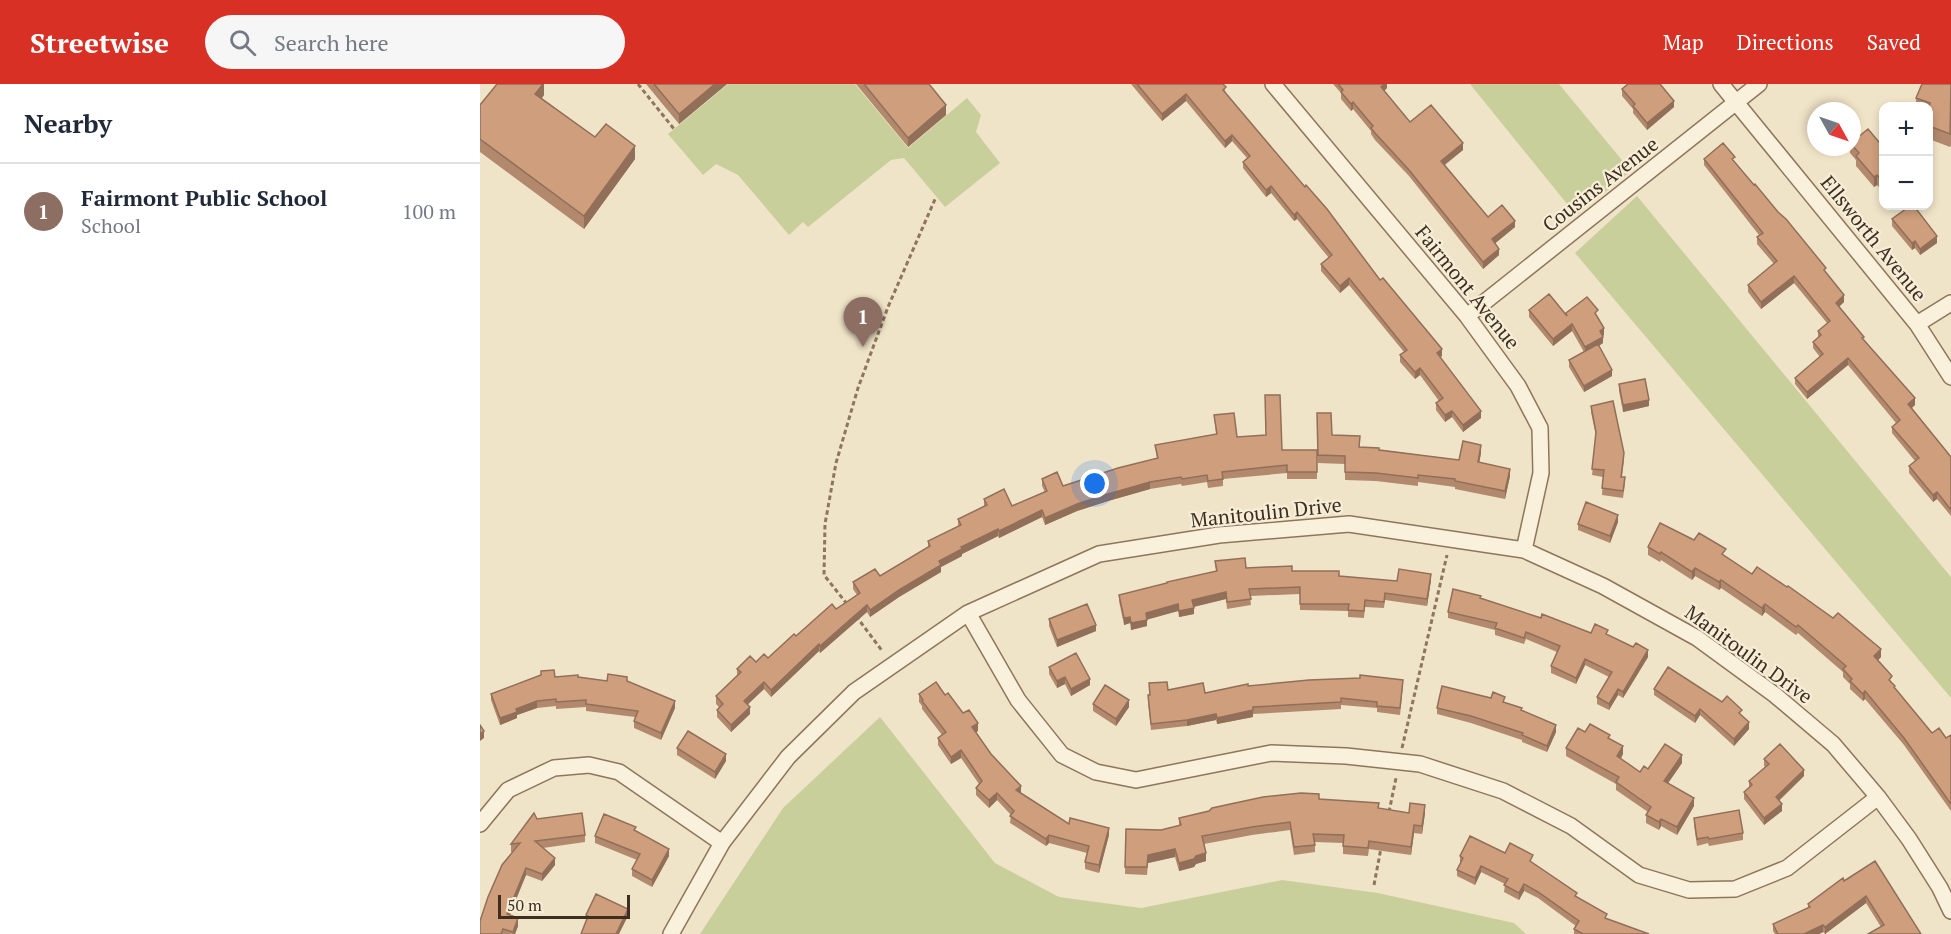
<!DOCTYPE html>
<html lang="en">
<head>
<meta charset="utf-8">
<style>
	body { margin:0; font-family:"PT Serif",serif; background:#f6f6f7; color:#1f2937 }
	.controls { position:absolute; right:18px; top:18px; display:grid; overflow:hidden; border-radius:12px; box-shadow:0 3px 9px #0003 }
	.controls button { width:54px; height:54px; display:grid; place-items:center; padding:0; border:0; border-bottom:2px solid #e0e1e3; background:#fff; color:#1f2937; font:30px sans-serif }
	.compass { position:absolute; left:1327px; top:18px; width:54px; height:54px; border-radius:50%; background:#fff; box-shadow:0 3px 9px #0003; rotate:130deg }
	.scale { position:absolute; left:18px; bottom:15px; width:132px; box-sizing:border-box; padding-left:6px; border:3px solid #3d2e20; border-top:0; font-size:16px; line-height:21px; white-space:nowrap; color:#3d2e20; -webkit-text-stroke:4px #f7eed8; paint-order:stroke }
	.you { position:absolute; left:615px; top:400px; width:21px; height:21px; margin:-15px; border:4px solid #fff; border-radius:50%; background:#1a73e8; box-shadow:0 0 0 9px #1a73e833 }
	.badge { display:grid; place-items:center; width:39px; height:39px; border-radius:50%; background:#d93025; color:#fff; font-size:20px; font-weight:700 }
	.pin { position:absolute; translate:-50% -50px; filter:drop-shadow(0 2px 3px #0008) }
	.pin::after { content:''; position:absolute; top:32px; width:21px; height:18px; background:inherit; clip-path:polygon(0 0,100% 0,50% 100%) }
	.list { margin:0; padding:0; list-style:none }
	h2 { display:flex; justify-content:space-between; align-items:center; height:78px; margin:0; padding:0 24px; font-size:26px }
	h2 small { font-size:20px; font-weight:400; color:#747a83 }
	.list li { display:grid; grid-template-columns:39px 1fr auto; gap:18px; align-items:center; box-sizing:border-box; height:96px; padding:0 24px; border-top:2px solid #e0e1e3 }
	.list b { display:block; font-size:22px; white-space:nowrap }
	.list p { margin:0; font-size:20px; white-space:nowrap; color:#747a83 }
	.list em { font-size:20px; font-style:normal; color:#747a83 }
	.icon { flex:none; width:33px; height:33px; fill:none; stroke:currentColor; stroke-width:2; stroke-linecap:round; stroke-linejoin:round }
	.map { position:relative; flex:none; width:1471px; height:850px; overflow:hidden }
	header { display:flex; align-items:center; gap:36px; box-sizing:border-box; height:84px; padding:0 30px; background:#d93025; color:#fff }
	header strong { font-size:28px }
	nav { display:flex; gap:33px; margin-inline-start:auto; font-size:21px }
	.search { width:420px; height:54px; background:#f6f6f7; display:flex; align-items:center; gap:15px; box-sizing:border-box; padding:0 21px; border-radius:33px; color:#747a83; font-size:22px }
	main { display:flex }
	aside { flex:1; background:#fff }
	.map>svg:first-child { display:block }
</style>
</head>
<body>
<header>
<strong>Streetwise</strong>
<div class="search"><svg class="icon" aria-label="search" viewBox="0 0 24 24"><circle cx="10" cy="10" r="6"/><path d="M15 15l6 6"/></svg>Search here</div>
<nav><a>Map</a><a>Directions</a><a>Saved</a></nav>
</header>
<main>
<aside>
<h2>Nearby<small></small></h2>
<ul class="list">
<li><span class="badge" style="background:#8d6e63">1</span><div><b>Fairmont Public School</b><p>School</p></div><em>100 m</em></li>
</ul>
</aside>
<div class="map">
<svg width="1471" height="850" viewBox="0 0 1471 850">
	<rect width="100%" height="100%" fill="#f0e4c8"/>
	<path fill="#c9cf9b" d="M248,0H375L428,64L487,14L501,31L496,48L520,79L465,123L424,74L411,76L328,143L323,138L309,151L258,91L236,80L223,91L188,50Z
		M990,0H1079L1151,87L1096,131Z
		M1157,112L1471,493V614L1095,169Z
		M400,633L515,779L579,813L661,824L802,796L898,809L1034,839L1046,850H220L303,724Z"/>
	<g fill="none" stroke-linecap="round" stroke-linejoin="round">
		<defs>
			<path id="minor" d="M793,0L987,232L1038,302L1060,344L1061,389L1044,466
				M1241,0L1437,240L1471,293
				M987,232L1279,0
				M1437,240L1471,219
				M488,529L538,616L582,671L616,688L656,696L791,669L866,672L940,680L1023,707L1091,742L1159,791L1209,806L1255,805L1307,784L1398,713
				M0,740L28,706L74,684L109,681L139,688L242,759
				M191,850L242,759L308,673L374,608L488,529L619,470L739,451L869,440L1044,466L1123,502L1217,554L1295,611L1353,660L1398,713L1429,755L1460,804L1471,827"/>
		</defs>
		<use href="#minor" stroke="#8d765c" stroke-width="18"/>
		<path stroke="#8d765c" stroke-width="3" stroke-dasharray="4.5 3" stroke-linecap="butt" d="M158,0L194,45
			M367,520L344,491L345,440L356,379L378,304L408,223L456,113
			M376,532L403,568
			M922,664L967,471
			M909,728L916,694
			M894,801L901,764"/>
		<use href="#minor" stroke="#faf1dc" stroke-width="15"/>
	</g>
	<path fill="#b2896c" d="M64,0V11L62,14L115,53L155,75L104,145L0,68V21Z
		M166,0H247L199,40Z
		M376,0H449L466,31L428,63Z
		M651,0H743L746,10L900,196L962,272L960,273L1001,334L983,348L972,333L965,338L956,326V319L959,317L940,291L935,295L920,278V271L924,268L869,201L860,209L841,187V180L849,174L817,135L814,137L791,109L786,113L763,84V78L767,74L752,57L745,64L706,17L682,37Z
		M853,0H907V4L904,7L930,38L983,66L965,81L1008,133L1035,143L1015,159L1019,171L1003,185L929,92L895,56L891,50V47L873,25L871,27L861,15V9Z
		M1147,0H1180L1194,23L1167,46L1153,29V25L1142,12V5Z
		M1471,0V61L1470,63L1449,55V22H1436V14Z
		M1372,58L1404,64V109L1397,101L1394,103L1376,82V76L1370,69V63H1372Z
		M1224,75L1255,78L1346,189L1364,218L1359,223L1435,321L1432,324L1471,373V432L1457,415L1453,418L1429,389V382L1435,377L1412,349V343L1416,339L1368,281L1327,315L1315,300V294L1340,273L1333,264V258L1338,254V247L1347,239L1314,199L1281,225L1268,208V201L1294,180L1277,160V153L1279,151L1224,81Z
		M1412,135L1457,159L1440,171L1435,164L1432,166L1412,142Z
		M1049,226L1118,233L1124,251L1123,252V259L1119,262L1132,292L1104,308L1089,283V276L1104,268L1092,247L1073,262L1049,233Z
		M1139,300L1169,322L1143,328L1139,307Z
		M1111,322L1144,376L1142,393L1145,400L1143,414L1122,411L1123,393L1112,391L1116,352L1111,328Z
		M837,329L852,351L880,363L979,376L1001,369L999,378L1030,392L1025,415L975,405V403L938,398V402L896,397L865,396V380L838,379Z
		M734,331L757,353L802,366H837V395H807V389L743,395V402L728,404L727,398L702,402L701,400L670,405L628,417L597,427L565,441L562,433L519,454L518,452L482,470V472L461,483V488L419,513L390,533L387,528L340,569L339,567L291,613L284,605L267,621L270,630L251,648L237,633V626L239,623L236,620V612L257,592V585L288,574L316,552L377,511L373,505V498L400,492L448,464V457L478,442V435L504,423V415L532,422L565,408L562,402V395L583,402L677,375L675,361L736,350Z
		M1138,438L1130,459L1098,446V440Z
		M1168,463L1246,473L1272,490L1401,573L1398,576L1412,599L1415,605L1452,649L1466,654L1471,651V727L1424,661L1385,615L1383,617L1370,605V600L1363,593V588L1318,549L1316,551L1285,528L1282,532L1241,504L1239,506L1215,492L1212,496L1181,476L1180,478L1168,471Z
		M735,477L766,484L859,492L917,497L951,496L947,522L905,516L904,524L885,523L884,534L868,533V527L820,526V510L770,512L771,521L747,525L746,515L714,523V530L699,533L698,527L667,535V542L651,546L650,539L644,541L639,517V511L736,488Z
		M1001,515L1111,549L1128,551L1168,573L1143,614L1138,611L1129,626L1117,620V613L1129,593L1105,581L1096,600L1071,589V582L1077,568L1046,555L1044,560L1015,551V546L968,534V528Z
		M569,535L616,547L577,563L569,542Z
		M569,583L610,601L591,612L585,600L577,604L569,590Z
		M75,593H98L127,597H147L195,624L181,656L154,644V637L155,633L106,627V623L76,625V622L57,624L37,631V634L20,641L11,616V610Z
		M669,599L688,606L725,609L768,602H923L920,631L897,628V624L861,621V625L773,630V633L737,640L736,636L707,642L671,646L668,618V611H669Z
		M1174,605L1262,632L1269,645L1254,662L1220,631L1215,639L1174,611Z
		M439,610L465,611L498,647L496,648L511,670L541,709L589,740L629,751L619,789L605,785V778L607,769L569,759L566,762L530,739L531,731L517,716L509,724L496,711V704L499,700L481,674L471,680L458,661V654L462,651L442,625V622L439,618Z
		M1025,619L1042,626L1076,648L1067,668L1042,658V656L991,639L957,630V624Z
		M613,620L649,623L636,642L613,627Z
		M1105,648L1130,655L1143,670L1141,675L1160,688L1168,685L1202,679L1188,699L1214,722L1197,751L1181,742L1179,746L1166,739V731L1168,728L1136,706V700L1086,672V664Z
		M197,664L246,677L235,695L197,671Z
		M1284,675L1324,692L1299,717L1302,727L1284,741L1264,715V708L1269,704V697L1286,683L1284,682Z
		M839,715L929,729H945L942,750L934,749L931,771L889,765L888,772L863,770V759L835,758V768L814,771L810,746L772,751L724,760L726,777L716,780L714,783L699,787L695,773L668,779L667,791L645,790L646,745L681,746L699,742V734Z
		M1214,734L1263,749V756L1229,762L1228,759L1217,762L1214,741Z
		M57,735L105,751V758L63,764L75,781L62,797L46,791L29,831L38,842L35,850H0L33,768H31V760Z
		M156,747L189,772L172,803L152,792V785L157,776L115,759V752Z
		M1025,769L1052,779L1127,835L1169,850H1094V845L1096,842L1058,814L1044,807L1039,816L1024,808L1025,800L1001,788L995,801L977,792V786L980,779V772Z
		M1364,797L1441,850L1401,843L1386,819L1345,850L1343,848L1339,850H1295L1293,847V840L1328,824V820Z"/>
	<path fill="#916f58" d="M63,0H64V11L55,23V10Z
		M235,0H247L199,40V30Z
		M905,0H907V4L901,10V3Z
		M706,10V17L682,37V30Z
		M1194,17V23L1167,46V39Z
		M873,18V25L871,27V20Z
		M466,21V31L428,63V54Z
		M752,51V57L745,64V57Z
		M983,59V66L961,83V77Z
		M155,62V75L104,145V132Z
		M1397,91V101L1394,103V93Z
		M791,102V109L786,113V106Z
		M817,128V135L814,137V131Z
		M1035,137V143L1012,162V155Z
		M1457,152V159L1440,171V165Z
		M1435,157V164L1432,166V159Z
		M1019,165V171L1003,185V178Z
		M1314,192V199L1281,225V218Z
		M869,194V201L860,209V202Z
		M1364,211V218L1356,225V219Z
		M1092,240V247L1073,262V255Z
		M1124,244V251L1120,254V247Z
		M1123,253V259L1105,270V263Z
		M962,265V272L957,276V269Z
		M1368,274V281L1327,315V308Z
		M940,284V291L935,295V288Z
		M1132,286V292L1104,308V302Z
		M1435,314V321L1428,327V320Z
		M1169,316V322L1143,328V321Z
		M972,327V333L965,338V331Z
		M1001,327V334L983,348V341Z
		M1001,361V369L998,386V378Z
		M1030,385V392L1025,415V407Z
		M670,398V405L628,417L597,427L565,441V434L597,420L628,410Z
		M1457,408V415L1453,418V411Z
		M562,426V433L519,454V447Z
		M1138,431V438L1130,459V452Z
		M518,445V452L482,470V472L461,483V488L419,513L390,533V526L459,477L481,463Z
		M1215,484V492L1212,496V488Z
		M951,490V496L947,522V515Z
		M1241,496V504L1239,506V498Z
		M746,508V515L712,523V516Z
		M698,520V527L666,536V529Z
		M1285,520V528L1282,532V524Z
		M387,521V528L340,569V562Z
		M714,524V530L699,533V527Z
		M650,533V539L644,541V534Z
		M667,536V542L651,546V539Z
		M616,541V547L577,563V556Z
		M339,560V567L291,613V606Z
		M1401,565V573L1394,580V572Z
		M1168,566V573L1143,614V608Z
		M1105,575V581L1096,600V594Z
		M585,593V600L577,604V597Z
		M610,595V601L591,612V605Z
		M284,598V605L264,624V617Z
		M1138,605V611L1129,626V620Z
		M1385,607V615L1383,617V610Z
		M649,616V623L636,642V635Z
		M57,617V624L37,631V634L20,641V634L36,625Z
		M195,617V624L181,656V649Z
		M270,623V630L251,648V641Z
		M1220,625V631L1215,639V632Z
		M773,626V633L737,640V634Z
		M736,630V636L707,642V636Z
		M1269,638V645L1254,662V655Z
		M498,639V647L492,651V643Z
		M1076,641V648L1067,668V662Z
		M4,647V654L0,657V650Z
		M1143,662V670L1137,680V672Z
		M481,666V674L471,680V673Z
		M246,670V677L235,695V688Z
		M1202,671V679L1184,705V697Z
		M1324,686V692L1296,719V713Z
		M541,702V709L536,706Z
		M517,709V716L509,724V716Z
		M1214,714V722L1197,751V743Z
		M1302,720V727L1284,741V734Z
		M945,721V729L942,750V742Z
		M1181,735V742L1179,746V738Z
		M934,741V749L931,771V763Z
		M629,744V751L619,789V781Z
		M569,751V759L566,762V755Z
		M189,765V772L172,803V796Z
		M695,765V773L668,779V771Z
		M726,769V777L716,780L714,783L699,787V779L716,772Z
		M75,774V781L62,797V790Z
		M1001,782V788L995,801V794Z
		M46,784V791L27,838V830Z
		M1044,800V807L1039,816V809Z
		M1386,812V819L1345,850V843Z
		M148,825V832L139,850H136Z
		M38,834V842L35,850H33Z
		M1343,841V848L1339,850H1324Z"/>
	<path fill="#cf9f7d" stroke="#916f58" stroke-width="1.5" d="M17,0H63L55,10L115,53L126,40L155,62L104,132L0,55V21Z
		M174,0H235L199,30Z
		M384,0H449L466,21L428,54Z
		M657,0H743L746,3L743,6L825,103L826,101L847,125L900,196L903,194L962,265L957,269L1001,327L983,341L972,327L965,331L956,319L963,314L940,284L935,288L920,271L927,266L869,194L860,202L841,180L852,171L817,128L814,131L791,102L786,106L763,78L770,72L752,51L745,57L706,10L682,30Z
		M858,0H905L901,3L930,38L951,21L983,59L961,77L1008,133L1022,121L1035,137L1012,155L1019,165L1003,178L929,86L895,49L891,44L893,42L873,18L871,20L861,8L863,6Z
		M1148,0H1180L1194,17L1167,39L1153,22L1155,20L1142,5Z
		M1442,0H1471L1470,50L1449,42V24L1450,19L1436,14Z
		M1388,45L1404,64V99L1397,91L1394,93L1376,72L1379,69L1372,61V58Z
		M1243,59L1255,73L1252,75L1274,101L1275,100L1298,128L1306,135L1346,184L1344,186L1364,211L1356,219L1384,253L1382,254L1435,314L1428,320L1471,373V426L1457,408L1453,411L1429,382L1439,374L1412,343L1420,336L1368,274L1327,308L1315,294L1343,270L1333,258L1341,251L1338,247L1350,237L1314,192L1281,218L1268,201L1297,177L1277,153L1283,149L1224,75Z
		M1430,122H1434L1457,152L1440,165L1435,157L1432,159L1412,135Z
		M1069,210L1087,232L1086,229L1107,213L1118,226L1115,229L1124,244L1120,247L1123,253L1105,263L1092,240L1073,255L1049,226Z
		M1118,260L1132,286L1104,302L1089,276Z
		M1165,295L1169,316L1143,321L1139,300Z
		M785,311H800L802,366H837V388H807V381L742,388L743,395L728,397L727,391L702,395L701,393L670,398L628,410L597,420L565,434L562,426L519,447L518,445L481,463L482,465L459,477L461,481L419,506L390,526L387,521L340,562L339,560L291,606L284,598L264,617L270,623L251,641L237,626L243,620L236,612L261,588L257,585L270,572L276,578L284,570L288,574L314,550L316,552L352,520L356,525L380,509L373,498L395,485L400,492L450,462L448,457L481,441L478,435L507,421L504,415L524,405L532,422L567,407L562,395L577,388L583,402L638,384L678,374L675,361L737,350L734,331L754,329L757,353L786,351Z
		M1133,317L1144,369L1141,393H1145L1143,407L1122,404L1124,386L1112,385L1116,348L1111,322Z
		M837,329H851L852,351L880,352L879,363L899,364V366L979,376L983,357L1001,361L998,378L1030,385L1025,407L975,397V395L938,391V394L896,389L865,388V372L838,371Z
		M1106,418L1138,431L1130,452L1098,440Z
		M1180,439L1214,456L1219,449L1246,465L1242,470L1272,490L1277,483L1307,503L1308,502L1353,534L1358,529L1401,565L1394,572L1412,592L1409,596L1415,602L1414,603L1452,649L1459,644L1466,654L1471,651V720L1424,654L1385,607L1383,610L1370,597L1372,595L1363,585L1366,582L1318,541L1316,543L1285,520L1282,524L1241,496L1239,498L1215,484L1212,488L1181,468L1180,470L1168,463Z
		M765,474L766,484L812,482V487H859V492L917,497L919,485L951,490L947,515L905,509L904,518L885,516L884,527L868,526L869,520H820V503L769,505L771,515L747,518L746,508L712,516L714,524L699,527L698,520L666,529L667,536L651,539L650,533L644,534L639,511L687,499V498L737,487L735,477Z
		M973,505L1001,512L1000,514L1061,534L1062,530L1111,549L1115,540L1128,546L1126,550L1153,563L1156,559L1168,566L1143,608L1138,605L1129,620L1117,613L1132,588L1105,575L1096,594L1071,582L1080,562L1046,548L1044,554L1015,544L1017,539L968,528Z
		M607,520L616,541L577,556L569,535Z
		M596,569L610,595L591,605L585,593L577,597L569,583Z
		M1188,583L1242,618L1247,612L1262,626L1259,629L1269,638L1254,655L1220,625L1215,632L1174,605Z
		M74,586L75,593L98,591V593L127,597L128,590L147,593V597L195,617L181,649L154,637L158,627L106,620V616L76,618V615L57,617L36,625L37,628L20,634L11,610L61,591V587Z
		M880,591L923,596L920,624L897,622V618L861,614V618L773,623V626L737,634L736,630L707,636L671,640L668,611H670L669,599L687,598L688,606L723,599L725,609L768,600V602L829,596L880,594Z
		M456,598L465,611L468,609L483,629L489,626L498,639L492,643L511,670L541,702L536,706L589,740L590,734L629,744L619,781L605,778L609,762L569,751L566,755L530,732L534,727L517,709L509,716L496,704L502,697L481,666L471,673L458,654L466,648L442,617L443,616L439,610Z
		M625,601L649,616L636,635L613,620Z
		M962,602L1011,614L1013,608L1025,613L1023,618L1042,624L1041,626L1076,641L1067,662L1042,651L1043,649L991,632L957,624Z
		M1110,640L1130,651L1128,654L1143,662L1137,672L1160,688L1164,682L1168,685L1185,660L1202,671L1184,697L1214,714L1197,743L1181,735L1179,738L1166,731L1171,723L1136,698L1139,693L1086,664L1098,644L1105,648Z
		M0,641L4,647L0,650Z
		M208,647L246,670L235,688L197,664Z
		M1300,660L1324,686L1296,713L1302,720L1284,734L1264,708L1272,701L1269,697L1289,680L1284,675Z
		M821,709L839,710V715L899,719L898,724L929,729L930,719L945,721L942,742L934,741L931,763L889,757L888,764L863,762L864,751L833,750L835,761L814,763L810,738L772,743L722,752L726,769L716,772L714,775L699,779L695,765L668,771L667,783H645L646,745L681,746L701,741L699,734L729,727L732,724L783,713Z
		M1259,726L1263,749L1229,755L1228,753L1217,755L1214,734Z
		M54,729L57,735L102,729L105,751L55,757L75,774L62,790L46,784L27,830L38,834L33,848L23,845L21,850H0V837L8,813L22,781L40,759L31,760Z
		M124,730L156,743L154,746L189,765L172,796L152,785L160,770L115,752Z
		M990,752L1025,769L1030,759L1053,771L1050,777L1097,809L1095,812L1127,830L1125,834L1169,850H1103L1094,845L1099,837L1058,808L1044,800L1039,809L1024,801L1028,795L1001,782L995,794L977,786L983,774L980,772Z
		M1395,777L1441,850H1388L1404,841L1386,812L1345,843L1343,841L1324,850H1298L1293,840L1330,823L1328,820L1363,794L1364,797Z
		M116,810L148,825L136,850H101L108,832L106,831Z"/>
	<g text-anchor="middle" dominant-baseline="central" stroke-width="4.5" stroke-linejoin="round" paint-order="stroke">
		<g font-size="20" fill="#3d2e20" stroke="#f7eed8">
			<text transform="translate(1120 100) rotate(-38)">Cousins Avenue</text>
			<text transform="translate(1394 154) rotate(51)">Ellsworth Avenue</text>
			<text transform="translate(988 203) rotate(51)">Fairmont Avenue</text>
			<text transform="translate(786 428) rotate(-6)">Manitoulin Drive</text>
			<text transform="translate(1269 570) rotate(36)">Manitoulin Drive</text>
		</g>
	</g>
</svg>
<div class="controls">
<button>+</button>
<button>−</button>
</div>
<svg class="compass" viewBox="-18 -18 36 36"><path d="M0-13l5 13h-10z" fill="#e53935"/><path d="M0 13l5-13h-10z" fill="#747a83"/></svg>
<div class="scale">50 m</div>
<div class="you"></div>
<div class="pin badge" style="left:383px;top:263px;background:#8d6e63">1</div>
</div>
</main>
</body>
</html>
